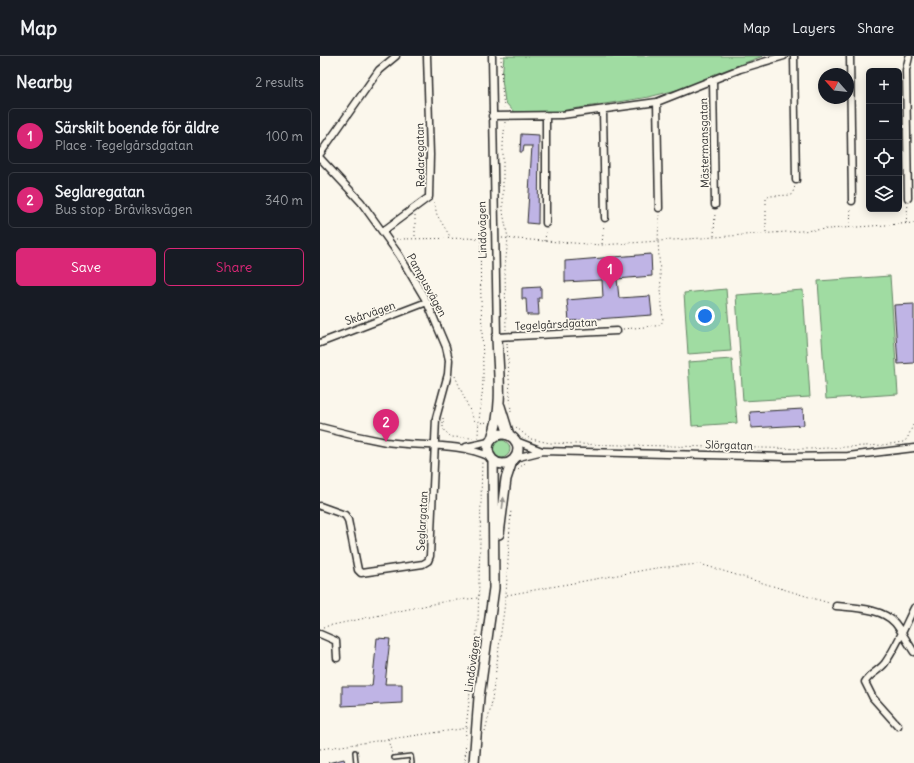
<!DOCTYPE html>
<html lang="en">
<head>
<meta charset="utf-8">
<style>
	body { margin:0; font-family:Delius,sans-serif; background:#20242c; color:#f1f3f6 }
	.controls { position:absolute; right:12px; top:12px; display:grid; overflow:hidden; border-radius:6px; box-shadow:0 2px 10px #0003 }
	.controls button { width:36px; height:36px; display:grid; place-items:center; padding:0; border:0; border-bottom:1px solid #363941; background:#171b24; color:#f1f3f6; font:20px sans-serif }
	.compass { position:absolute; left:498px; top:12px; width:36px; height:36px; border-radius:50%; background:#171b24; box-shadow:0 2px 10px #0003; rotate:297deg }
	.you { position:absolute; left:385px; top:260px; width:14px; height:14px; margin:-10px; border:3px solid #fff; border-radius:50%; background:#1a73e8; box-shadow:0 0 0 6px #1a73e833 }
	.badge { display:grid; place-items:center; width:26px; height:26px; border-radius:50%; background:#db2777; color:#fff; font-size:13px; font-weight:700 }
	.pin { position:absolute; translate:-50% -33px; filter:drop-shadow(0 1px 2px #0008) }
	.pin::after { content:''; position:absolute; top:21px; width:14px; height:12px; background:inherit; clip-path:polygon(0 0,100% 0,50% 100%) }
	.list { margin:0; padding:0; list-style:none }
	h2 { display:flex; justify-content:space-between; align-items:center; height:52px; margin:0; padding:0 16px; font-size:17px }
	h2 small { font-size:13px; font-weight:400; color:#9ea1a6 }
	.list li { display:grid; grid-template-columns:26px 1fr auto; gap:12px; align-items:center; box-sizing:border-box; height:56px; margin:0 8px 8px; padding:0 8px; border:1px solid #363941; border-radius:6px }
	.list b { display:block; font-size:15px; white-space:nowrap }
	.list p { margin:0; font-size:13px; white-space:nowrap; color:#9ea1a6 }
	.list em { font-size:13px; font-style:normal; color:#9ea1a6 }
	.actions { display:flex; gap:8px; padding:12px 16px }
	.actions a { flex:1; padding:9px 0; border:1px solid #db2777; border-radius:6px; text-align:center; font-size:14px; color:#db2777 }
	.actions .main { background:#db2777; color:#fff }
	.icon { flex:none; width:22px; height:22px; fill:none; stroke:currentColor; stroke-width:2; stroke-linecap:round; stroke-linejoin:round }
	.map { position:relative; flex:none; width:594px; height:707px; overflow:hidden }
	header { display:flex; align-items:center; gap:24px; box-sizing:border-box; height:56px; padding:0 20px; background:#171b24; border-bottom:1px solid #363941 }
	header strong { font-size:19px }
	nav { display:flex; gap:22px; margin-inline-start:auto; font-size:14px }
	main { display:flex }
	aside { flex:1; background:#171b24 }
	.map>svg:first-child { display:block }
</style>
</head>
<body>
<header>
<strong>Map</strong>
<nav><a>Map</a><a>Layers</a><a>Share</a></nav>
</header>
<main>
<aside>
<h2>Nearby<small>2 results</small></h2>
<ul class="list">
<li><span class="badge">1</span><div><b>Särskilt boende för äldre</b><p>Place · Tegelgårsdgatan</p></div><em>100 m</em></li>
<li><span class="badge">2</span><div><b>Seglaregatan</b><p>Bus stop · Bråviksvägen</p></div><em>340 m</em></li>
</ul>
<div class="actions"><a class="main">Save</a><a>Share</a></div>
</aside>
<div class="map">
<svg width="594" height="707" viewBox="0 0 594 707">
	<rect width="100%" height="100%" fill="#fbf7ec"/>
	<filter id="ink" filterUnits="userSpaceOnUse"><feTurbulence type="fractalNoise" baseFrequency=".025" numOctaves="2"/><feDisplacementMap in="SourceGraphic" scale="8" xChannelSelector="R" yChannelSelector="G"/><feConvolveMatrix kernelMatrix="1 2 1 2 8 2 1 2 1" color-interpolation-filters="sRGB"/></filter>
	<g filter="url(#ink)">
		<path fill="#a0dca2" stroke="#668466" d="M184,0H443L395,18L368,31L329,41L240,55L194,56L185,46L182,23Z
			M570,220L578,338L506,343L498,225Z
			M406,233L411,295L368,298L364,237Z
			M483,234L490,341L423,345L416,239Z
			M412,303L417,367L372,370L368,306Z
			M172 393a9 9 0 1 1 18 0a9 9 0 1 1-18 0Z"/>
		<path fill="#bfb4e5" stroke="#2b2b2b" d="M201,78L219,79L218,168L207,167L212,90H204L203,96H200Z
			M331,198L332,220L297,223L299,242L330,240L332,259L249,265L247,244L283,241L282,224L245,226V205Z
			M221,231V242H218L219,259H207L206,243H202V232Z
			M594,248V307L578,308L574,249Z
			M483,353L484,369L431,372L430,356Z
			M57,582L70,583L65,628H82V647L22,650V630H52Z
			M24,703L25,707H8Z"/>
		<g fill="none" stroke-linecap="round" stroke-linejoin="round">
			<defs>
				<path id="lane" d="M35,696L36,707
					M74,702L91,700L92,707"/>
				<path id="street" d="M172,0L177,281L297,275
					M474,0L476,124
					M530,0L532,145
					M393,24L395,149
					M337,46L339,152
					M283,55L285,162
					M172,60L242,59L337,46L420,13L464,0
					M226,60V167
					M0,98L59,14L76,0
					M0,102L41,146L79,199L107,246L126,291L129,304L128,318L116,362L110,500L108,505L103,508L41,517L38,514L28,464L25,459L0,450
					M588,142L586,14L589,1
					M63,175L109,141L110,99L107,0
					M0,287L107,246
					M0,371C22,377 44,382 66,386C101,391 138,386 170,401
					M196,385L222,395
					M146,391L169,386
					M195,402L223,395L466,401L528,400L594,392
					M516,550C535,552 562,552 575,567C582,576 588,587 594,596
					M0,578L16,585L17,602
					M578,670L553,642L545,626C549,618 559,615 565,607C577,590 585,570 594,552"/>
				<path id="secondary" d="M180,350L189,379
					M168 393a15 15 0 1 1 30 0a15 15 0 1 1-30 0Z
					M172,382C184,350 178,314 177,281
					M179,478L186,423L192,405
					M154,707L159,641L174,532L173,405"/>
			</defs>
			<use href="#lane" stroke="#2b2b2b" stroke-width="6"/>
			<use href="#street" stroke="#2b2b2b" stroke-width="9"/>
			<use href="#secondary" stroke="#2b2b2b" stroke-width="12"/>
			<path stroke="#2b2b2b" stroke-width="1" stroke-dasharray="1 3" stroke-linecap="butt" d="M181,0L182,33L184,52
				M185,66L183,88V156L188,182L185,212L186,274
				M114,146L117,159L131,182
				M95,159V182
				M586,167L588,148
				M530,171L531,152
				M446,176V142L450,140L472,139L475,130
				M394,180L395,156
				M162,182H168
				M182,182L282,189L594,167
				M76,183L161,182C159,228 163,275 163,322C163,342 158,362 158,382
				M225,185L226,174
				M282,188L284,168
				M303,273L335,270L340,269L343,265L338,185L339,159
				M187,287L191,357
				M135,320L154,364L158,367L169,366
				M123,362V373L131,381L153,382
				M196,371L210,383
				M211,383L230,387L257,388L489,393L563,389L583,386L587,383L594,367
				M198,413L205,407
				M187,539L336,512L380,508L509,547
				M3,571L127,545L158,542
				M165,675L171,651L186,539L191,453
				M68,684L72,698
				M0,693L148,672
				M145,707L146,672L158,565L162,405"/>
			<use href="#lane" stroke="#fbf7ec" stroke-width="3"/>
			<use href="#street" stroke="#fbf7ec" stroke-width="6"/>
			<use href="#secondary" stroke="#fbf7ec" stroke-width="9"/>
		</g>
		<defs><path id="oneway-solid" d="M-6-.8H1V-3.2L6.5 0L1 3.2V.8H-6Z"/></defs>
		<use fill="#93918c" href="#oneway-solid" transform="translate(183 447) rotate(-83)"/>
	</g>
	<g text-anchor="middle" dominant-baseline="central" stroke-width="3.5" stroke-linejoin="round" paint-order="stroke">
		<g font-size="11" fill="#2b2b2b" stroke="#fbf7ec">
			<text transform="translate(384 87) rotate(-91)">Mästermansgatan</text>
			<text transform="translate(100 99) rotate(-91)">Redaregatan</text>
			<text transform="translate(162 174) rotate(-91)">Lindövägen</text>
			<text transform="translate(107 229) rotate(61)">Pampusvägen</text>
			<text transform="translate(50 257) rotate(-19)">Skårvägen</text>
			<text transform="translate(236 268) rotate(-3)">Tegelgårsdgatan</text>
			<text transform="translate(409 389) rotate(2)">Slörgatan</text>
			<text transform="translate(102 465) rotate(-87)">Seglargatan</text>
			<text transform="translate(152 608) rotate(-82)">Lindövägen</text>
		</g>
	</g>
</svg>
<div class="controls">
<button>+</button>
<button>−</button>
<button><svg class="icon" aria-label="locate" viewBox="0 0 24 24"><circle cx="12" cy="12" r="6"/><path d="M12 2v4M12 18v4M2 12h4M18 12h4"/></svg></button>
<button><svg class="icon" aria-label="layers" viewBox="0 0 24 24"><path d="M12 4l9 5-9 5-9-5zM3 14l9 5 9-5"/></svg></button>
</div>
<svg class="compass" viewBox="-18 -18 36 36"><path d="M0-13l5 13h-10z" fill="#e53935"/><path d="M0 13l5-13h-10z" fill="#9ea1a6"/></svg>
<div class="you"></div>
<div class="pin badge" style="left:290px;top:233px">1</div>
<div class="pin badge" style="left:66px;top:386px">2</div>
</div>
</main>
</body>
</html>
